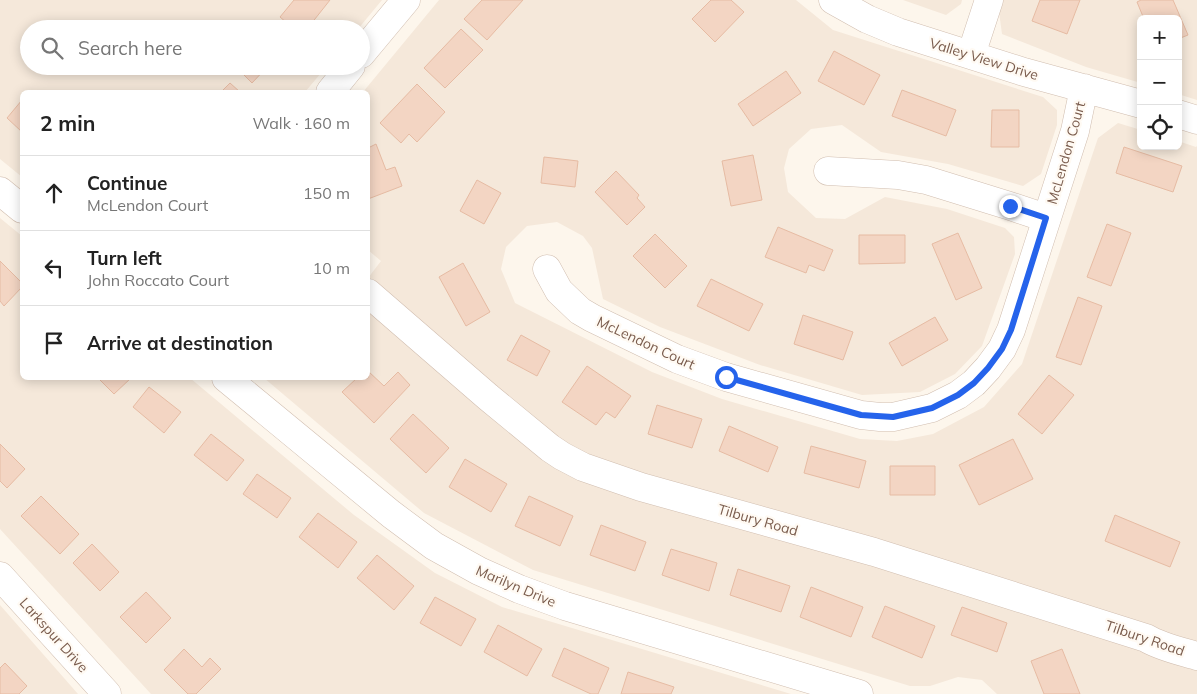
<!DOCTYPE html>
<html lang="en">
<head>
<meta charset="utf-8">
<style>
	body { margin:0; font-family:Mulish,sans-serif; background:#f2f2f2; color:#222 }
	.controls { position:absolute; right:15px; top:15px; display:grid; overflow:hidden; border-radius:8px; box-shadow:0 2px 12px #0003 }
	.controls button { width:45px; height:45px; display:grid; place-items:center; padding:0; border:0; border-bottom:1px solid #e0e0e0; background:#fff; color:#222; font:25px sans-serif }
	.stop { position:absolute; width:15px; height:15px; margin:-11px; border:4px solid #2563eb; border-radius:50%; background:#fff }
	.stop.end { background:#2563eb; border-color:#fff; box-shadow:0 1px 5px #0008 }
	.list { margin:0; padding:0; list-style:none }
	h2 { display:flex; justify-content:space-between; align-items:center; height:65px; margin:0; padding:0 20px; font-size:21px }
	h2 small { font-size:16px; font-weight:400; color:#767676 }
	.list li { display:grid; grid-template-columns:32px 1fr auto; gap:15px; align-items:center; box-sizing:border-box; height:75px; padding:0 20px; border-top:1px solid #e0e0e0 }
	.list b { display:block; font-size:19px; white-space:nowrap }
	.list p { margin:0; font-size:16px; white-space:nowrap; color:#767676 }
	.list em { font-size:16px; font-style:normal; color:#767676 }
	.icon { flex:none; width:28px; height:28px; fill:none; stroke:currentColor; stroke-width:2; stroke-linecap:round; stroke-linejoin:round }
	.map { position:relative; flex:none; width:1197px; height:694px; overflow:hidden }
	.search { position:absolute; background:#fff; box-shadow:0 2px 12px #0003; left:20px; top:20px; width:350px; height:55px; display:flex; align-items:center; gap:12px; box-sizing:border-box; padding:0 18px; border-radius:28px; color:#767676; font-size:19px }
	.panel { position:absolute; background:#fff; box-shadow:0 2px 12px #0003; left:20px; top:90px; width:350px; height:290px; border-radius:8px }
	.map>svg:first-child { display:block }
</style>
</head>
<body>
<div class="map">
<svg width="1197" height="694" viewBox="0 0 1197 694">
	<rect width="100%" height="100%" fill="#fdf6ec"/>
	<path fill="#f5e8da" d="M0,0H382L358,29H29V66H327L305,92H22V177L0,159Z
		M439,0H796L833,30L1043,97L1057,110V125L1041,174L1023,186L948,164L881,152L842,125L811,129L789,149L784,168L788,192L816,218L845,219L885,197L947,209L1005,228L1014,237L1015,254L982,346L955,374L920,392L862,395L760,365L660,327L603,299L592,248L583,236L557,222L527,226L506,247L501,269L515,303L652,372L722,399L860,439L897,441L933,434L984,407L1022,364L1098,138L1118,123L1141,130V146H1178V141L1196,147L1197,146V645L578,458L368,284V278L381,261L368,250V92H363Z
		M903,0H962L961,4L946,15Z
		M1003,0H1197V100L1178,94V19H1141V83L1086,67L1002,34L999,12Z
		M0,218L22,236V378H190L354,515L435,573L502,607L791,694H151L0,529Z
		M368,306L559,465L1197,663V694H997L982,680L958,677L930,686H910L533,570L424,513L264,378H368Z
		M0,605L78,694H0Z"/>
	<path fill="#f3d5c3" stroke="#e6bba3" d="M294,0H330L307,29H294L280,17Z
		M482,0H523L487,40L464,19Z
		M711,0H731L744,12L715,42L692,19Z
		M1040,0H1080L1067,34L1032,21Z
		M1141,0H1173L1188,35L1178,39V19H1144L1137,2Z
		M461,29L483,50L445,88L424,68Z
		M834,51L880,75L864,105L818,81Z
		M235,66H268L252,83Z
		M786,71L801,93L753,126L738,104Z
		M230,83L240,92H221Z
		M417,84L445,112L417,142L409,134L401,143L380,123Z
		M902,90L956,110L946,136L892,116Z
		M22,100V132L7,118Z
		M992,110H1019V147H991Z
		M376,144L386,170L395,167L402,186L368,199V148Z
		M1124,147L1182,166L1173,192L1116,173Z
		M753,155L762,200L731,206L722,161Z
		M544,157L578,161L575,187L541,183Z
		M616,171L639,195L637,198L645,207L627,225L595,192Z
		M477,180L501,193L484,224L460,211Z
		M1107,224L1131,233L1111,286L1087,277Z
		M778,227L833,250L824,271L809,265L806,273L765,257Z
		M958,233L982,288L956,300L932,244Z
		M655,234L687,266L665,288L633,256Z
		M859,235H905V263L859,264Z
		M0,261L22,283V287L4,306L0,301Z
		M463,263L490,312L466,326L439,277Z
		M711,279L763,304L749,331L697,306Z
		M1078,297L1102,306L1081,365L1056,357Z
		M803,315L853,332L843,360L794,344Z
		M935,317L948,340L902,366L889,343Z
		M521,335L550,351L537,376L507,360Z
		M587,366L631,396L615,418L606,412L596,425L562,402Z
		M368,371L384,386L398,372L410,385L374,423L342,392L357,378H368Z
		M1049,375L1074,395L1042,434L1018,414Z
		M98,378H131L114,394Z
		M149,387L181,412L164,433L133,407Z
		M657,405L702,419L692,448L648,434Z
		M413,414L449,448L426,473L390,439Z
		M729,426L778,447L768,472L719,451Z
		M211,434L244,460L227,481L194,455Z
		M1013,439L1033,479L979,505L959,465Z
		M0,444L25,469L7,488L0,481Z
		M811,446L866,461L859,488L804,473Z
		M465,459L507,484L491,512L449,487Z
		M890,466H935V495H890Z
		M257,474L291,498L277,518L243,494Z
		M41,496L79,534L60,554L21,516Z
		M529,496L573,516L560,546L515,526Z
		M318,513L357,542L338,568L299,537Z
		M1115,515L1180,542L1170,567L1105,541Z
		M601,525L646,542L635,571L590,555Z
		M92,544L119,572L100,591L73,563Z
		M671,549L717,563L709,591L662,575Z
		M377,555L414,586L394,610L357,578Z
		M738,569L790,586L781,612L730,595Z
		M811,587L863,607L851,637L800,617Z
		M146,592L171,618L146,643L120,617Z
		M435,597L476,619L461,646L420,623Z
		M885,606L935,626L922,658L872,637Z
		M962,607L1007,623L997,652L951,635Z
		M498,625L542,649L527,676L484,652Z
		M564,648L609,668L598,694H591L552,676Z
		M184,649L202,667L210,658L221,669L196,694H188L164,670Z
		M1062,649L1080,694H1044L1031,661Z
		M5,663L27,686L19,694H0V668Z
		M628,672L674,687L671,694H621Z"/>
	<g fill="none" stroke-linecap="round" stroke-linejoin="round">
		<defs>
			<path id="minor" d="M833,0L867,19L898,32L1024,72L1141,104
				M361,54L406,0
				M971,55L989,0
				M330,92L351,66
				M1178,114L1197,120
				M828,171L898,175L926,180L1010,206L1046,218
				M0,191L22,209
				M547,269L559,291L580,311L592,318L677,359L726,377L861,415L880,417H893L932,408L958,395L974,383L988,368L1002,349L1011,330L1075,131L1084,88
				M368,293L488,397L550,448L562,456L583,467L641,487L874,552L1146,638C1161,647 1180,651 1197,656
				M226,378L391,514L434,546L479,571L519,589L565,606L859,694
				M0,576L107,694"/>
		</defs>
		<use href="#minor" stroke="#d1beb0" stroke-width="29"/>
		<use href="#minor" stroke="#fff" stroke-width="28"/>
	</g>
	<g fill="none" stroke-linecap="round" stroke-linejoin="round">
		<path stroke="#2563eb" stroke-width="6" d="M726,377L861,415L893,417L932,408L958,395L974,383L988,368L1002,349L1011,330L1046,218L1010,206"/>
	</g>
	<g text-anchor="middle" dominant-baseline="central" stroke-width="4.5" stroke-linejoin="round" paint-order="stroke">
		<g font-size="14" fill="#7a5c4d" stroke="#fffaf3">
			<text transform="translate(984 59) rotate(17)">Valley View Drive</text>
			<text transform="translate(1066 153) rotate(-74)">McLendon Court</text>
			<text transform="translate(646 343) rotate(25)">McLendon Court</text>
			<text transform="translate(758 520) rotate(16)">Tilbury Road</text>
			<text transform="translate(516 586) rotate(23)">Marilyn Drive</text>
			<text transform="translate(54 635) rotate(48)">Larkspur Drive</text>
			<text transform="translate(1145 638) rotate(19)">Tilbury Road</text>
		</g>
	</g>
</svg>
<div class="controls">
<button>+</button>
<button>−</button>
<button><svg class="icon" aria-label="locate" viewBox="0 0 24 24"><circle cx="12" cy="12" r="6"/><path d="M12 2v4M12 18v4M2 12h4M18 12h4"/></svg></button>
</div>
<div class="stop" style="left:726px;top:377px"></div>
<div class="stop end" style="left:1010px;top:206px"></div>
<div class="search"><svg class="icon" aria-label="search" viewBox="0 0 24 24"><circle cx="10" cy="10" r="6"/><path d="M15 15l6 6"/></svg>Search here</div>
<section class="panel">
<h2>2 min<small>Walk · 160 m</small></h2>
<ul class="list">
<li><svg class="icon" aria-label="ahead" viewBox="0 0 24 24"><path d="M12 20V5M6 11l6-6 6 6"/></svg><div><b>Continue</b><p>McLendon Court</p></div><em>150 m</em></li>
<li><svg class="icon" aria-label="left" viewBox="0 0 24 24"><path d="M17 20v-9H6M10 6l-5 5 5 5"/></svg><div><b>Turn left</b><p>John Roccato Court</p></div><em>10 m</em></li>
<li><svg class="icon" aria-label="arrive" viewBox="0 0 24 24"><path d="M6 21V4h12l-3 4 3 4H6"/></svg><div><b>Arrive at destination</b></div></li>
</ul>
</section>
</div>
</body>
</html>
